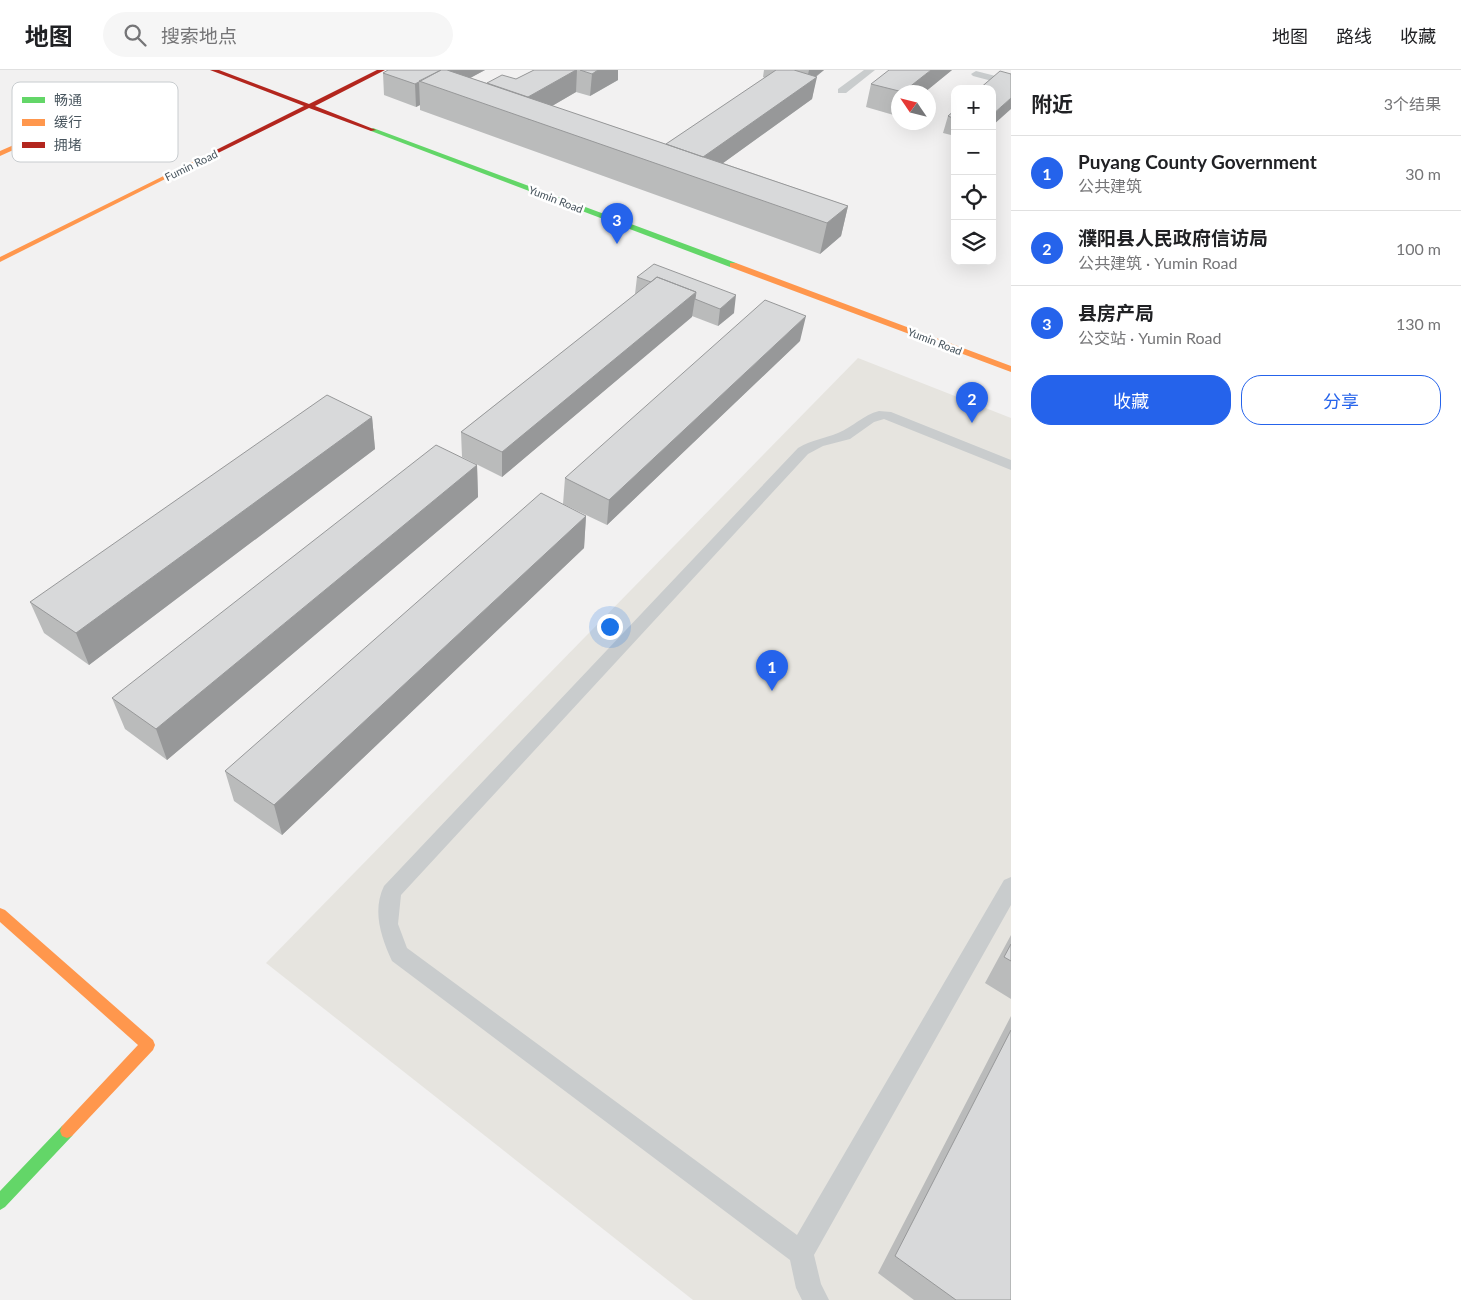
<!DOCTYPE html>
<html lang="zh">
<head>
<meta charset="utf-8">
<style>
	body { margin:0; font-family:Lato,"Noto Sans SC",sans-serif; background:#f6f6f6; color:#202124 }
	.controls { position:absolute; right:15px; top:15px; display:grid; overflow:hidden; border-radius:10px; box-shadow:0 5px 20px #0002 }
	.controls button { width:45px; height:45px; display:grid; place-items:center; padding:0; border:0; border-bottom:1px solid #e0e0e0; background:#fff; color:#202124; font:25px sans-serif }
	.compass { position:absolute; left:891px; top:15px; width:45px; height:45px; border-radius:50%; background:#fff; box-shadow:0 5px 20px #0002; rotate:305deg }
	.you { position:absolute; left:609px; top:556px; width:18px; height:18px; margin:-12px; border:4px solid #fff; border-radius:50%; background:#1a73e8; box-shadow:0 0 0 8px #1a73e833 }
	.badge { display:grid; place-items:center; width:32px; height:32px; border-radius:50%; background:#2563eb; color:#fff; font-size:16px; font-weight:700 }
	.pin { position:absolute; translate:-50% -41px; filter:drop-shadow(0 1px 2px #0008) }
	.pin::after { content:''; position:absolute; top:26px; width:18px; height:15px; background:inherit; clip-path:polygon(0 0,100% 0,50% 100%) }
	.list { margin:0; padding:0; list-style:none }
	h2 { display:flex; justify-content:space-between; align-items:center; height:65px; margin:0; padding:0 20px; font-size:21px }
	h2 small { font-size:16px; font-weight:400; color:#757577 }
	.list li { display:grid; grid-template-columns:32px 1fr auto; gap:15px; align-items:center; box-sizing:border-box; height:75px; padding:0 20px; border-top:1px solid #e0e0e0 }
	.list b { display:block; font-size:19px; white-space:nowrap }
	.list p { margin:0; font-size:16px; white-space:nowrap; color:#757577 }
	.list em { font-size:16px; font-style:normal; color:#757577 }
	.actions { display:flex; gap:10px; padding:15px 20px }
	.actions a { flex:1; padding:11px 0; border:1px solid #2563eb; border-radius:20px; text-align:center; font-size:18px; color:#2563eb }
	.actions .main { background:#2563eb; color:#fff }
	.icon { flex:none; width:28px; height:28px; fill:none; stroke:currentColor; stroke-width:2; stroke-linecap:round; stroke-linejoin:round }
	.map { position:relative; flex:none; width:1011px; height:1230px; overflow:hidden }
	header { display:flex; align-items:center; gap:30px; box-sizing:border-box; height:70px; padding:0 25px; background:#fff; border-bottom:1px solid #e0e0e0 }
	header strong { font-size:24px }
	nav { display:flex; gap:28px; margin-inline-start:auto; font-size:18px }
	.search { width:350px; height:45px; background:#f6f6f6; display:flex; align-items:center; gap:12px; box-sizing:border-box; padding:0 18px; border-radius:28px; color:#757577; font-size:19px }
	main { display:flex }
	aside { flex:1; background:#fff }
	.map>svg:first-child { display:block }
</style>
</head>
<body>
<header>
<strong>地图</strong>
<div class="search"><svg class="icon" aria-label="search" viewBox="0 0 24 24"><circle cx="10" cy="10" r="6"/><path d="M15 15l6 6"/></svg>搜索地点</div>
<nav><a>地图</a><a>路线</a><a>收藏</a></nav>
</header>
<main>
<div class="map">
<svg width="1011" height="1230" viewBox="0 0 1011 1230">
	<rect width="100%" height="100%" fill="#f2f1f1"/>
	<path fill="#e6e4df" d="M858,288L1011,348V1230H693L266,893Z"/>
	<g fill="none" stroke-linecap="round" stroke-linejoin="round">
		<path fill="#c9cccd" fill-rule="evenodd" d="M864,0H875L846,23H838V19Z
			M976,1L1011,10V16L973,6L971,4Z
			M879,341L891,342L1011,390V400L884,349L874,352L850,369L823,376L808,384L401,825L398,854L407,878L797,1165L1004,810L1011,807V835L814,1185L821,1214L829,1230H802L796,1218L790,1190L392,891C381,867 372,841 384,816L798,378C813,369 824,369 838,363C853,357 863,345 879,341Z"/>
		<path fill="#63d668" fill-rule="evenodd" d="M373,58L736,193L737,195L730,197L371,61L370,60Z
			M67,1054L72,1056L74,1061L72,1066L5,1137L0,1140V1121L62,1056Z"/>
		<path fill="#ff974d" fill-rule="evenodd" d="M80,46L83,48L82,49L0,86V81Z
			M212,82L217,83L0,192V187Z
			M730,193H736L1011,296V302L730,197Z
			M0,838L5,840L153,970L155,975L153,980L72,1066L67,1068L62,1066L60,1061L62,1056L138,975L0,852Z"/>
		<path fill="#b3261e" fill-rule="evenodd" d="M210,0H219L309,34L377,0H385L315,36L376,60L371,61L309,38L216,84H212V82L304,36Z"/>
	</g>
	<path fill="#babbbb" d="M388,0H485L470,8L487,13L516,9L534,0H618V10L590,26L576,22L552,36L666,74L765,8L763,7L764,0H824L816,7L812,29L723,93L848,136L841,166L820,184L420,40V35L416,37L384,25L383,3Z
		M952,0L925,22H898V44L897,46L866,37L871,14Z
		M955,40V66L943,63L948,46Z
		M637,207L734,243L718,256L692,246L502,407L462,387L461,362L636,224H635Z
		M800,271L607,455L563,434L565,408Z
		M372,347L375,379L89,595L44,563L30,532Z
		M477,395L478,427L167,690L125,659L112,628Z
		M586,446L584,478L282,765L234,731L225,701Z
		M1011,865V929L985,913Z
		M1011,946V1230H914L878,1203Z"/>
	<path fill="#979899" d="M442,0H485L446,21Z
		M576,0H577L576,22L528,50V27Z
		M598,0H618V10L590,26L592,4Z
		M809,0H824L806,14Z
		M931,0H952L925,22H903Z
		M817,7L812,29L701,109V88Z
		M419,12L420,35L416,37L415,14Z
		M1011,28V39L992,56V45Z
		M848,136L841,166L820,184L827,153Z
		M696,222L692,247L502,407V382Z
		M736,225L734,243L718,256L720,239Z
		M806,246L800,271L607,455L609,430Z
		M372,347L375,379L89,595L76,563Z
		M477,395L478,427L167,690L156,659Z
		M586,446L584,478L282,765L274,735Z"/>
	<path fill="#d8d9da" stroke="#979899" d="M388,0H441L415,14L383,3Z
		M441,0H447L848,136L827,153L419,11Z
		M534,0H576L528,27L487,13L502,5L516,9Z
		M580,0H598L592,4Z
		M776,0H794L817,7L703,87L666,74Z
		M889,0H931L903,22L871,14Z
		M1000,1L1011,4V28L992,45V19H979Z
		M955,40V49L948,46Z
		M654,194L736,225L720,239L695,229L696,222L657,207L651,212L637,207Z
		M657,207L696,222L502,382L461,362Z
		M765,230L806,246L609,430L565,408Z
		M327,325L372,347L76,563L30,532Z
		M436,375L477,395L156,659L112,628Z
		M541,423L586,446L274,735L225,701Z
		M1011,874V891L1004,887Z
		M1011,960V1230H956L895,1186Z"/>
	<g text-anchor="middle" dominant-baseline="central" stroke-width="5" stroke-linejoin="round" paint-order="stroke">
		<g font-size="11" fill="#48555e" stroke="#fff">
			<text transform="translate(191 95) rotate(-26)">Fumin Road</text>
			<text transform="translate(556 129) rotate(21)">Yumin Road</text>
			<text transform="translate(935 271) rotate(21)">Yumin Road</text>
		</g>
	</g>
	<rect x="12" y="12" width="166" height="80" rx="8" fill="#fff" stroke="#c8cccf" stroke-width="1"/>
	<rect x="22" y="27" width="23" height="6" fill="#63d668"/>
	<rect x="22" y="49" width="23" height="7" fill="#ff974d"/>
	<rect x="22" y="72" width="23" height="6" fill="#b3261e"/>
	<g font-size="14" fill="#48555e">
		<text x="54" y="35">畅通</text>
		<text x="54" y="57">缓行</text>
		<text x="54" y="80">拥堵</text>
	</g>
</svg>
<div class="controls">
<button>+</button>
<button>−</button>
<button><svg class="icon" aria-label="locate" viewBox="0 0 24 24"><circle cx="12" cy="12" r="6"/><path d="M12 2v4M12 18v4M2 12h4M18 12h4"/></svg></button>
<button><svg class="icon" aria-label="layers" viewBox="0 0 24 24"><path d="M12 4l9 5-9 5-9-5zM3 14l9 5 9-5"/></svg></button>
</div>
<svg class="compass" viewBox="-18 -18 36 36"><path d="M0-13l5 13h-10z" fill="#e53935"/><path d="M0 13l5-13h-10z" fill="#757577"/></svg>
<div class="you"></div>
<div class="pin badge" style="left:772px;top:621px">1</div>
<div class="pin badge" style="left:972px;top:353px">2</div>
<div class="pin badge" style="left:617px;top:174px">3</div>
</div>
<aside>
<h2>附近<small>3个结果</small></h2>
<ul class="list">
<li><span class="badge">1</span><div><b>Puyang County Government</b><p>公共建筑</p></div><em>30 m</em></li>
<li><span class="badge">2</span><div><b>濮阳县人民政府信访局</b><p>公共建筑 · Yumin Road</p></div><em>100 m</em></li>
<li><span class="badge">3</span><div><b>县房产局</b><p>公交站 · Yumin Road</p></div><em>130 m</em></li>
</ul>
<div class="actions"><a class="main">收藏</a><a>分享</a></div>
</aside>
</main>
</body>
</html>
